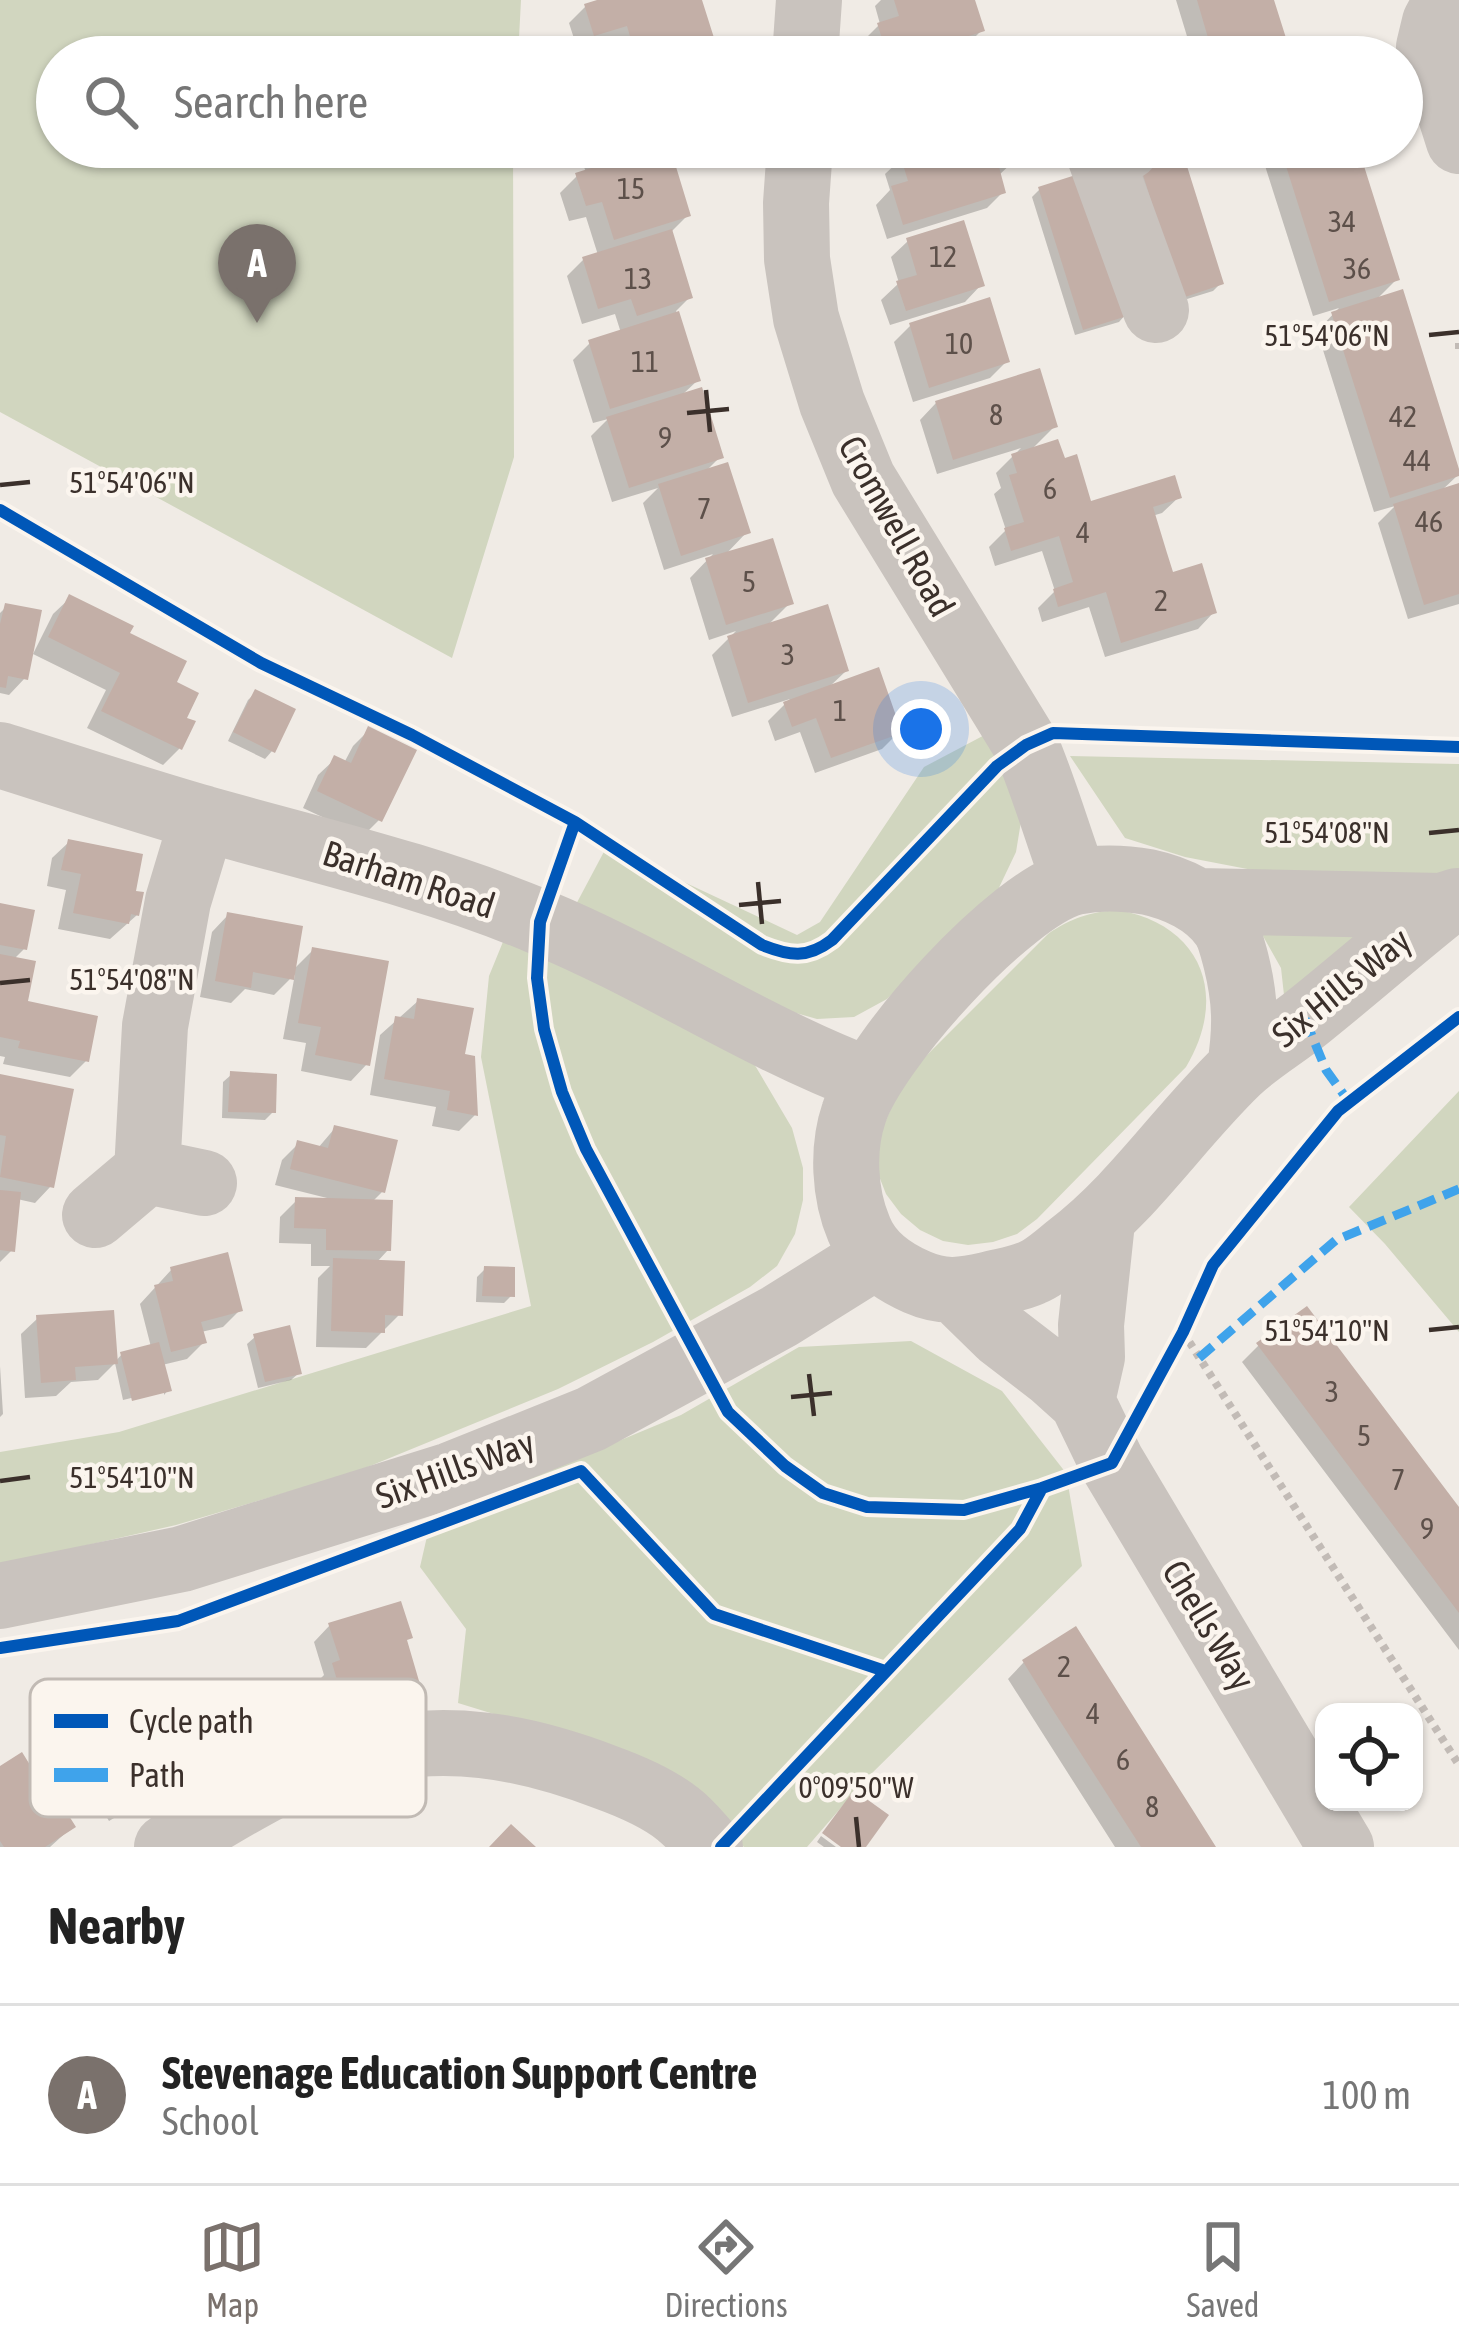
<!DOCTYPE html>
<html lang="en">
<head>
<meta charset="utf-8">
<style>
	body { margin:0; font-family:"Asap Condensed",sans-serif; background:#f6f6f6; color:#222 }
	.controls { position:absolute; right:36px; bottom:36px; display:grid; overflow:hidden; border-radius:24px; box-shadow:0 3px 9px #0004 }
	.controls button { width:108px; height:108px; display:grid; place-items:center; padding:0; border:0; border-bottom:3px solid #e0e0e0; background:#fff; color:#222; font:60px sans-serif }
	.you { position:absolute; left:921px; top:729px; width:42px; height:42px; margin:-30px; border:9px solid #fff; border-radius:50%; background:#1a73e8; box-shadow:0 0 0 18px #1a73e833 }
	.badge { display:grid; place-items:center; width:78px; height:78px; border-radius:50%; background:#7a716c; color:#fff; font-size:39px; font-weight:700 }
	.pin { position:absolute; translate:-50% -99px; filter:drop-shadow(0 3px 6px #0008) }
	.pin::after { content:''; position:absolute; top:63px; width:42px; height:36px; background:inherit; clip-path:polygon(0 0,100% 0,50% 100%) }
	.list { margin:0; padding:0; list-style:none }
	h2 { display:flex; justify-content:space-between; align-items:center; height:156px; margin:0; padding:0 48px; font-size:51px }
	h2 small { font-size:39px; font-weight:400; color:#767676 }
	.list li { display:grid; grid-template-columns:78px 1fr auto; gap:36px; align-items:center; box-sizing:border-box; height:180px; padding:0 48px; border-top:3px solid #e0e0e0 }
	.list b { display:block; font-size:45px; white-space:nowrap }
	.list p { margin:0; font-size:39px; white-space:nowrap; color:#767676 }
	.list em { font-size:39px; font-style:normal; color:#767676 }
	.icon { flex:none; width:66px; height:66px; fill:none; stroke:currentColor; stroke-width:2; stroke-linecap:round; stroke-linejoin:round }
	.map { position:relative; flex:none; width:1459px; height:1847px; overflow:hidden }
	.search { position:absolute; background:#fff; box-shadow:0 3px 9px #0004; left:36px; right:36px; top:36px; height:132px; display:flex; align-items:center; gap:30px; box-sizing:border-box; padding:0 42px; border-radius:66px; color:#767676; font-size:45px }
	.sheet { height:336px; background:#fff }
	nav { display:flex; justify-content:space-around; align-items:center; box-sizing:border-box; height:168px; border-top:3px solid #e0e0e0; background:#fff; font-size:33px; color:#767676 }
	nav a { display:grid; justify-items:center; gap:6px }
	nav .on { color:#7a716c }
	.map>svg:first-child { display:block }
</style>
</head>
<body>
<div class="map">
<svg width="1459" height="1847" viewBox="0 0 1459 1847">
	<rect width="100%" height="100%" fill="#f0ebe5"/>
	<path fill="#d1d6bf" d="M0,0H521L518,57H57V147H513L514,457L452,658L0,412Z
		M994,730L1026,791L1016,852L995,896L887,999L854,1017L817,1019L768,1005L573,910L607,846L797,935L820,922L924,767Z
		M1070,756L1459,764V876L1305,880L1185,857L1125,838Z
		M1118,910C1202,925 1229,995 1186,1067L1037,1219L1017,1234L993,1242L968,1245L943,1241L920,1230L901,1214L886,1194L877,1171L875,1146L904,1078L1048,934C1071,918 1090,912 1118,910Z
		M1255,922L1370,928L1285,1004L1281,968Z
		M507,932L753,1062L792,1128L803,1168V1200L795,1234L777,1266L750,1287L653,1342L558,1389L353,1473L176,1525L0,1565V1452L119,1432L531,1306L481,1057L489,976Z
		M1459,1091V1332L1385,1244L1349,1207Z
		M911,1341L1002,1391L1066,1473L1082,1566L865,1780L807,1847H744L720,1825L605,1748L458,1703L466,1629L420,1567L431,1519L681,1415L799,1347Z"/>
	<path fill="#0003" d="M607,0H699L712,40L693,57H615L610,40L578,51L569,23L585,7Z
		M881,0H972L982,30L965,47L932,57H867L862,42L880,24L875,6Z
		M1176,0H1271L1288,57H1190L1193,56Z
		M587,147H667L688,215L670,233L690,297L676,311L698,380L681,396L720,457L705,472L747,532L724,556L790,603L767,626L846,671L827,689L899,732L882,749L815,773L800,732L775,741L768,721L790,699L732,717L712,655L736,631L709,640L690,578L713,554L664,570L643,503L658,488L612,502L591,436L608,419L593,423L573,360L590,343L621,333L615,314L582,324L567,276L583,260L598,255L586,217L569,221L560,193L577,176L586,173L580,154Z
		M879,147H910L882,156Z
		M936,147H1009L1014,161L998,176L1003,192L987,208L887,239L876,205L890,190L885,174L902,158Z
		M1165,147H1177L1220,284L1213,291L1174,303L1130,163Z
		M1259,147H1355L1397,279L1375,301L1458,475L1440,492L1459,490V604L1408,619L1378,523L1395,506L1374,512L1317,331L1339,308L1313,316Z
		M1040,189L1126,314L1119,322L1075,335L1032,197Z
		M908,241L981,285L965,302L890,325L881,300L899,283L891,257Z
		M910,326L1006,362L990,378L913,402L894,342Z
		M936,403L1055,426L1030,451L1089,505L1179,497L1162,513L1152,516L1171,576L1214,612L1198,629L1105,657L1089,607L1042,622L1038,608L1055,591L1042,551L995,566L989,547L1006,530L994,494L1001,488L996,473L1021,448L937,474L920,420Z
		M70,598L126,634L174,683L183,719L179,749L163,765L87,728L106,690L33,654L53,614Z
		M6,607L25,678L9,695L0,693V613Z
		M255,693L272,751L265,759L228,741L248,700Z
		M369,730L379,820L363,836L303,808L318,775L335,759L344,763L353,746Z
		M69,842L132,893L137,915L110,939L58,929L66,890L47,886L52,858Z
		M0,906L24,949L13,960L24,1004L86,1061L70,1077L3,1064L5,1057L0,1056Z
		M228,915L292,971L313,950L367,1064L351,1081L301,1071L306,1043L283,1039L295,974L274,995L245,989L231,1003L200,997L212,932Z
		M418,1001L462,1056L475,1115L459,1131L432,1126L436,1107L370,1095L380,1035Z
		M231,1075L273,1112L265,1120L222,1118L223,1082Z
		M0,1079L51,1186L35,1203L17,1199L12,1250L0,1262Z
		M335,1128L382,1192L371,1203L388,1250L376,1263L400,1314L366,1348L316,1347L318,1278L330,1266H311V1244L279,1243L280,1217L297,1200L327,1198L275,1185L282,1160L298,1144L318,1148Z
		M172,1269L240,1310L223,1327L201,1332L203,1343L187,1359L162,1365L168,1390L164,1395V1390L123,1400L115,1363L98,1380L71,1382L56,1396L25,1398L21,1334L38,1318L115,1362L122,1354L151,1347L140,1304Z
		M485,1269L512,1295L504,1303L476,1302L477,1277Z
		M1306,1310L1459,1512V1650L1242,1362L1258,1346Z
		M255,1337L299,1373L291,1380L258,1388L247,1344Z
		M0,1366L3,1414L0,1417Z
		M330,1625L404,1642L416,1680L400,1697L327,1719L317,1682L324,1675L314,1642Z
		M1024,1662L1213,1847H1115L1008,1679Z
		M165,1701L202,1725L177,1743L191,1765L174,1782L109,1821L93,1794L63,1812L72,1827L50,1847H0V1770L34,1778L90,1753Z
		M821,1836L836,1847H824L817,1842Z"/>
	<path fill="#c3afa7" d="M597,0H702L715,41L663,57H636L627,26L594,36L584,4Z
		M894,0H975L985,31L901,57H888L877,23L899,16Z
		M1197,0H1274L1292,57H1183L1211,48Z
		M659,147H670L691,216L614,240L602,202L586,206L575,173Z
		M927,147H1013L1017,162L999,167L1006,193L903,225L891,186L908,181L900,155Z
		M1155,147H1181L1224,284L1182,298L1136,153Z
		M1280,147H1358L1400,280L1329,302Z
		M1085,172L1130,315L1083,330L1038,187Z
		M964,220L985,286L906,311L896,281L917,275L906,238Z
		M672,229L693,298L637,316L631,299L598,309L582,257Z
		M1403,289L1459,469V476L1390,498L1331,312Z
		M990,297L1010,362L929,388L909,323Z
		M679,311L701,381L610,409L588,340Z
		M1040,368L1058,427L953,460L935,401Z
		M702,387L724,458L629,488L606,417Z
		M1058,439L1065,458L1077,454L1091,501L1175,475L1182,498L1153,507L1167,553L1173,572L1202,563L1217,613L1121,643L1106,592L1058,607L1053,589L1073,582L1059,536L1011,551L1004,528L1024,522L1009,475L1017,473L1011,454Z
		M728,462L751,533L681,556L658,484Z
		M1459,483V594L1424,605L1393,504Z
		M773,538L794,604L726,625L705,558Z
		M69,594L134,626L130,633L187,661L177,682L199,693L187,718L196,721L182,750L101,711L120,673L48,637Z
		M5,603L42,610L28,680L8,676L6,688L0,687V624Z
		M828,604L849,671L748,703L727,636Z
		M879,667L902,733L831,758L816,718L792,727L783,702Z
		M255,689L296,709L275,753L233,732Z
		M368,726L417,750L382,822L317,791L334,755L351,763Z
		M68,839L143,854L136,891L144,892L139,916L131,914L129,924L73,913L81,874L61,870Z
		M0,903L35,910L27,950L0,945Z
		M227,912L303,926L294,980L253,972L251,988L215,981Z
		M312,947L389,961L370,1066L315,1055L321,1027L298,1023Z
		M0,954L36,961L28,1001L98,1016L89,1062L18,1048L20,1041L0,1037Z
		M417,998L474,1008L465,1054L475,1056L478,1116L447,1110L450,1091L384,1079L395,1016L414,1019Z
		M230,1071L277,1074L276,1113L228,1112Z
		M0,1074L74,1089L54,1188L0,1177L6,1136L0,1135Z
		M334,1125L398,1140L385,1193L290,1169L297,1140L328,1148Z
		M0,1190L21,1192L15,1252L0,1250Z
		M295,1197L393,1200L391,1251L326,1250V1229L294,1228Z
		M228,1252L243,1311L201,1322L207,1343L171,1352L154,1285L173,1281L170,1267Z
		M333,1258L405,1261L403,1316L385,1315V1333L331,1331Z
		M484,1266L515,1267V1297L482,1296Z
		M1307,1306L1459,1507V1613L1256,1343Z
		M114,1310L118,1364L75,1367L76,1380L41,1383L36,1315Z
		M290,1325L302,1374L265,1382L253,1334Z
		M159,1342L172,1391L132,1401L120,1352Z
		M401,1601L413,1638L407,1640L419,1681L344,1704L332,1663L340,1660L328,1623Z
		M1076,1626L1194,1812L1216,1847H1141L1051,1707L1022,1660Z
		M159,1708L194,1766L127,1807L110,1780L64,1808L76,1827L45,1847H4L0,1841V1766L22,1752L35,1773L87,1742L91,1749Z
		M854,1790L889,1815L866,1847H841L822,1833Z
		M511,1824L536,1847H489Z"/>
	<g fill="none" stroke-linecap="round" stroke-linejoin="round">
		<path stroke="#c2bbb6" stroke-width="8" stroke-dasharray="6 6" stroke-linecap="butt" d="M1459,343V349
			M1183,1332L1459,1765"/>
		<path stroke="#c9c3be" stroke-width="66" d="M1447,0L1435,22L1429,47L1459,141
			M805,57L809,0
			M800,147L796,203L797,259L806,318L832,403L863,479L1026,745C1045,790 1058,836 1075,882
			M1127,147L1100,156L1156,310
			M0,755C70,777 139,800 209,820C320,851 433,877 540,922C652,968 754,1037 868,1080
			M1198,901L1442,906L1457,901
			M1240,1068C1246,1028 1246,1001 1236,961C1233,950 1230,936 1224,927C1207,902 1176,888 1148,882C1125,878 1098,877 1075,882C1011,898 874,1050 854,1113C842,1148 844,1194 859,1229C869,1255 892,1271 917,1282C942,1293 961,1291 987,1285C1002,1281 1018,1279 1031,1273C1044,1268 1057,1256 1068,1247C1133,1198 1178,1128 1237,1071C1259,1050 1286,1035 1309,1016C1354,980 1397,942 1442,906
			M147,1171L155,1026L178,901L203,818
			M95,1215L147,1171L204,1183
			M957,1292L1000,1334L1052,1374L1082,1401L1112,1463L1341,1847
			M1082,1401L1092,1357L1091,1325L1102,1222
			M0,1596L182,1559L451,1475L591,1419L780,1316L876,1256
			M167,1847C226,1813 288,1770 355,1754C445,1732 521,1745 605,1777C630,1786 658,1798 678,1814C690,1823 700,1836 710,1847"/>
		<path stroke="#3fa3eb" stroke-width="9" stroke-dasharray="18 9" stroke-linecap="butt" d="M1305,1019L1326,1070L1349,1102
			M1199,1358L1336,1240L1459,1189"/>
		<defs>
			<path id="cycleway" d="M0,510L261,663L412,735L575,822L762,945C790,956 807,959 832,940L997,766L1026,745L1053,733L1459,747
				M575,822L540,922L537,978L544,1029L562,1092L586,1149L728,1412L785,1466L823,1493L867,1507L964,1510L1042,1488L1112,1463L1183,1332L1213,1265L1338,1111L1459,1017
				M0,1648L178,1621L581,1471L714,1614L885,1671
				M721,1847L1020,1529L1042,1488"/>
		</defs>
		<use href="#cycleway" stroke="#fbf5ee" stroke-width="20"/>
		<use href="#cycleway" stroke="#0057b8" stroke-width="12"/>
	</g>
	<path fill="none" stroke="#3b302b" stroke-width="4.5" d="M1429,335L1459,332M706,390L710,432M687,413L729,409M0,485L30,482M1429,833L1459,830M758,882L762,924M739,905L781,901M0,983L30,980M1429,1330L1459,1327M809,1374L814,1416M791,1397L832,1393M0,1481L30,1477M856,1817L859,1847"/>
	<g text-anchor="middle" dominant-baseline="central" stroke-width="9" stroke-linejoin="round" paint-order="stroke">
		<g font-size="30" fill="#5d504a">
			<text x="631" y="188">15</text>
			<text x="1342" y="221">34</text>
			<text x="943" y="256">12</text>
			<text x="1357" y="268">36</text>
			<text x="638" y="278">13</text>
			<text x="959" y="343">10</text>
			<text x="645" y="361">11</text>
			<text x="996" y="414">8</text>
			<text x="1403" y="416">42</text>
			<text x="665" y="437">9</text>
			<text x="1417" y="460">44</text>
			<text x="1050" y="488">6</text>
			<text x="704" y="508">7</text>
			<text x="1429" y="521">46</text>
			<text x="1083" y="532">4</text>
			<text x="749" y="581">5</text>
			<text x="1161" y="600">2</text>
			<text x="788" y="654">3</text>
			<text x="840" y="710">1</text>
			<text x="1332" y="1391">3</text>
			<text x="1364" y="1435">5</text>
			<text x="1398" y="1479">7</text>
			<text x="1427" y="1528">9</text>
			<text x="1064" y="1666">2</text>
			<text x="1093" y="1713">4</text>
			<text x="1123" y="1759">6</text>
			<text x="1152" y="1806">8</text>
		</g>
		<g font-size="36" fill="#3b302b" stroke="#fbf5ee">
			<text transform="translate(897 526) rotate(61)">Cromwell Road</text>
			<text transform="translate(409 879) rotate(18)">Barham Road</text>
			<text transform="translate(1341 987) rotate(-39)">Six Hills Way</text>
			<text transform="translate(455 1469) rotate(-20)">Six Hills Way</text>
			<text transform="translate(1209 1625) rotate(59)">Chells Way</text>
		</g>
	</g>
	<rect x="30" y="1679" width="396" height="138" rx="18" fill="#fbf5ee" stroke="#c1bab4" stroke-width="3"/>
	<rect x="54" y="1714" width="54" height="14" fill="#0057b8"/>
	<rect x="54" y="1768" width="54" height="14" fill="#3fa3eb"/>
	<g font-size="33" fill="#3b302b">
		<text x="129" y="1733">Cycle path</text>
		<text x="129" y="1787">Path</text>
	</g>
	<g font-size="30" text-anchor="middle" fill="#3b302b" stroke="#fbf5ee" stroke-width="9" stroke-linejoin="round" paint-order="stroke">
		<text x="1327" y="346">51°54'06"N</text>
		<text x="132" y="493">51°54'06"N</text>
		<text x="1327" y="843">51°54'08"N</text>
		<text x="132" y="990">51°54'08"N</text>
		<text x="1327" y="1341">51°54'10"N</text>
		<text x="132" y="1488">51°54'10"N</text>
		<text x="856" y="1798">0°09'50"W</text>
	</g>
</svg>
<div class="controls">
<button><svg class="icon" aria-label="locate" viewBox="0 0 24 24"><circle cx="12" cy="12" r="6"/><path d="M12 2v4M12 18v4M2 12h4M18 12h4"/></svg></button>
</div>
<div class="you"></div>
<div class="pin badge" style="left:257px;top:323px">A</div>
<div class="search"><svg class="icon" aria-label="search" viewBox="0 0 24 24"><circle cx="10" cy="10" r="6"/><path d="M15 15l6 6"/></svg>Search here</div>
</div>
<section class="sheet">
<h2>Nearby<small></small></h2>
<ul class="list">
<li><span class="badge">A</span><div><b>Stevenage Education Support Centre</b><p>School</p></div><em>100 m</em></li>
</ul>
</section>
<nav>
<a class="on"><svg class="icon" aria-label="map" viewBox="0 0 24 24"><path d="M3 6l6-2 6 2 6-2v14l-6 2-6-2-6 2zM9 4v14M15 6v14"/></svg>Map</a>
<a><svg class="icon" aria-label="directions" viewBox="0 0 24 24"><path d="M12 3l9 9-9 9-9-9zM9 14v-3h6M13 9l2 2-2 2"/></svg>Directions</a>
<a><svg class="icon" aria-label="saved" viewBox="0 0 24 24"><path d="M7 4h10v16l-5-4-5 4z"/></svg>Saved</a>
</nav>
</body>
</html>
